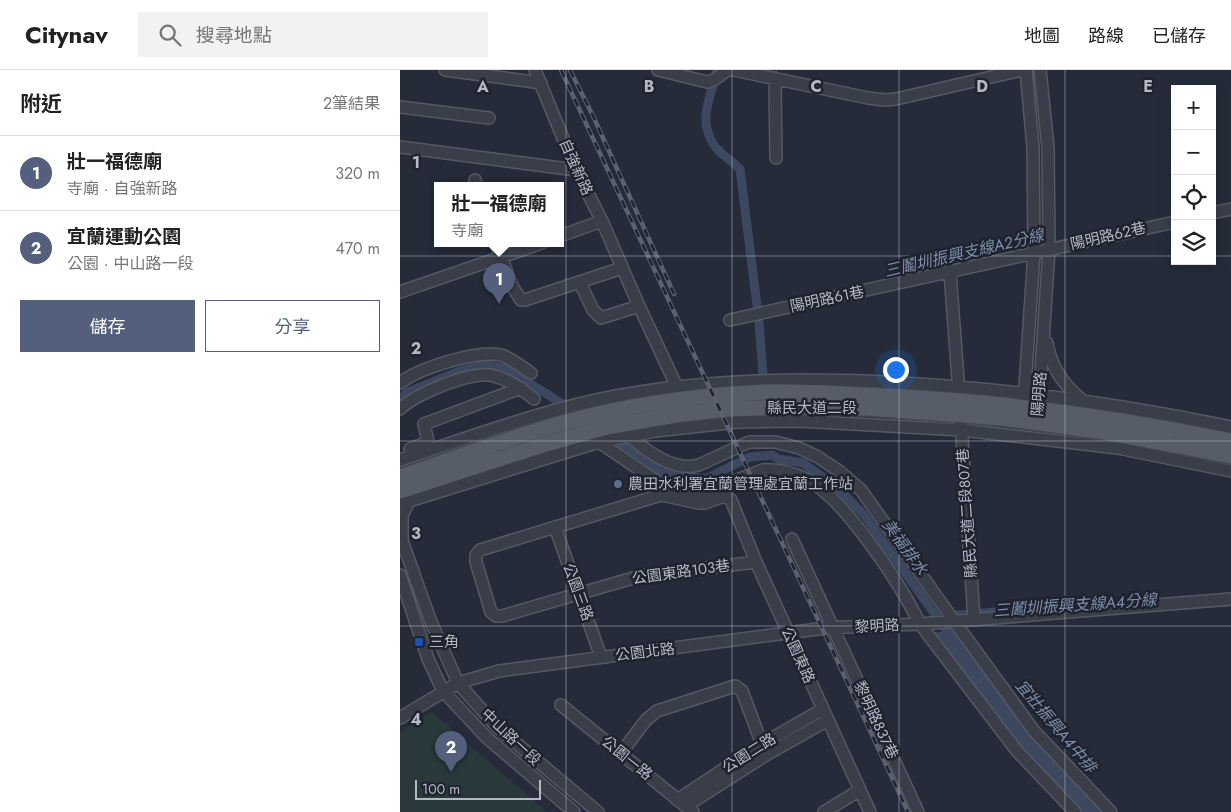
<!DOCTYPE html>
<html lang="zh-TW">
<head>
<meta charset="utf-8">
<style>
	body { margin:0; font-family:Jost,"Noto Sans TC",sans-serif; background:#f2f2f2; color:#222 }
	.controls { position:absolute; right:15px; top:15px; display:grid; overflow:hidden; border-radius:0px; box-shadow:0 2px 12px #0003 }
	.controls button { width:45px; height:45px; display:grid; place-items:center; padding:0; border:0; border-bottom:1px solid #e0e0e0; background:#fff; color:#222; font:25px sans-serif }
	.scale { position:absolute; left:15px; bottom:12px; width:126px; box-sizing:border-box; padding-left:5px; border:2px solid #b4b9c5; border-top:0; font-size:14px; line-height:18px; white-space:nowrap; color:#b4b9c5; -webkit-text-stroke:4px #1e232e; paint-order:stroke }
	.you { position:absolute; left:495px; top:299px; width:18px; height:18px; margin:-12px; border:4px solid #fff; border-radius:50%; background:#1a73e8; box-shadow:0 0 0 8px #1a73e833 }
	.badge { display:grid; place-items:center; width:32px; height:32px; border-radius:50%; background:#545f7d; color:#fff; font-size:16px; font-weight:700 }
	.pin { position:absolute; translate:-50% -41px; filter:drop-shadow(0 1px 2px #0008) }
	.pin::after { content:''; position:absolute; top:26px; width:18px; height:15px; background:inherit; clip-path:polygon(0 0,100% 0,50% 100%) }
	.popup { position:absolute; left:34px; top:112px; width:130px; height:65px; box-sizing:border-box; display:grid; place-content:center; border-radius:0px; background:#fff; filter:drop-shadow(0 1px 4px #0005); font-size:16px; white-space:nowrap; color:#767676 }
	.popup b { font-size:19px; color:#222 }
	.popup::after { content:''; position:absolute; left:50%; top:100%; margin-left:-10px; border:10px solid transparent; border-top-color:#fff }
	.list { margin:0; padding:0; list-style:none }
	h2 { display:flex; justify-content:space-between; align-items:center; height:65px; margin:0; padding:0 20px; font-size:21px }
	h2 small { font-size:16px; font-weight:400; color:#767676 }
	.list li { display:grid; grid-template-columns:32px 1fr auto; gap:15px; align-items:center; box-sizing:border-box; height:75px; padding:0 20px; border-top:1px solid #e0e0e0 }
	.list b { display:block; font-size:19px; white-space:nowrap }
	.list p { margin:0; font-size:16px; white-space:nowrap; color:#767676 }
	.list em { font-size:16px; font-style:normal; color:#767676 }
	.actions { display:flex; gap:10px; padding:15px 20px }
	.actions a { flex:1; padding:11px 0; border:1px solid #545f7d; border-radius:0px; text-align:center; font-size:18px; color:#545f7d }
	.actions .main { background:#545f7d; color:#fff }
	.icon { flex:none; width:28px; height:28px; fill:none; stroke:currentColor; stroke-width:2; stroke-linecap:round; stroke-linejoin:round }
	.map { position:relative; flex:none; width:831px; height:742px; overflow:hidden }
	header { display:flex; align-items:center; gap:30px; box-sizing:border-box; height:70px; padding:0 25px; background:#fff; border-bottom:1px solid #e0e0e0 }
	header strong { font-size:24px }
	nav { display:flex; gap:28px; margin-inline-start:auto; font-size:18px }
	.search { width:350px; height:45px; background:#f2f2f2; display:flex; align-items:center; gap:12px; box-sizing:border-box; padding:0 18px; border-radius:0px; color:#767676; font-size:19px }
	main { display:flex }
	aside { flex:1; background:#fff }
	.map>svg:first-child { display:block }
</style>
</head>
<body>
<header>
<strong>Citynav</strong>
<div class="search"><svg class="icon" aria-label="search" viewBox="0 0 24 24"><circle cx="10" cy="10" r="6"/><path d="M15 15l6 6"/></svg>搜尋地點</div>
<nav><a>地圖</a><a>路線</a><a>已儲存</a></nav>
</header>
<main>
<aside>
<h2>附近<small>2筆結果</small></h2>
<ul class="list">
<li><span class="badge">1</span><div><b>壯一福德廟</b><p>寺廟 · 自強新路</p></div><em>320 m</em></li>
<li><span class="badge">2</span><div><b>宜蘭運動公園</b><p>公園 · 中山路一段</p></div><em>470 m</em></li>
</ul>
<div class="actions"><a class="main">儲存</a><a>分享</a></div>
</aside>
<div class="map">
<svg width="831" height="742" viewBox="0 0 831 742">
	<rect width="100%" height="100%" fill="#252b39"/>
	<path fill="#28383b" d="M32,642L147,742H0V662Z"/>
	<path fill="#3d4860" d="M554,561L633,667L704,742H680L614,669L534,562Z"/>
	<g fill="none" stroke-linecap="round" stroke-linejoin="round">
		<path stroke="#3d4860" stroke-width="2.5" d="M774,539L831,535"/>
		<path stroke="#3d4860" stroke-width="9" d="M317,0C311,27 297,49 314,75C320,84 332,91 340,99L359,252L363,305
			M0,329L8,322L60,301L85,294L107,299L161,333
			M221,375L240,386L261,402L305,409L350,387L372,385L378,389L403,393L439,419L464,445L553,570
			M547,546L669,536"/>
		<defs>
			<path id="minor" d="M45,0L141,13
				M135,0L176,100L202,151L160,166
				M258,0L307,12C317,11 321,2 330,0
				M334,0L468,28L485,30L496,29L622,0
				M375,8L376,88
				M0,37L89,48
				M0,77L176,100
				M75,110L77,115
				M812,143L831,139
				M202,151L239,236L277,317
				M96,173L112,216L121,230H125L222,198
				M550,202L559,323
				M180,213L193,240L201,248L239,236
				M0,222L142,173
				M330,250L775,152
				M647,273C651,297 663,315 682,330
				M0,313C19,298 77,280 101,285C111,288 122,297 131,303
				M624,331L634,183L633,77L626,0
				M639,333L649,179L648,77L640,0
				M0,339C16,324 68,302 90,305C107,308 121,318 134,329
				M561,354L574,549
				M229,366C248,382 274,402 299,395L349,372H375L399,378L418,387L439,401L461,420L554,551L634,661L711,742
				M199,372L268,419L296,426L363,400C378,399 394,403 408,410C445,429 501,515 520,554L617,681L675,742
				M10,379L28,372L24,354L121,318
				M0,390C71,367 142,340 216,326C305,309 395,308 486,312C602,318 717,333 831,357
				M0,430L9,431L199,372L255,361L338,352L399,351L562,360L718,378L831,401
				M155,457L201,587
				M0,465L31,552L58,613L98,658L198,742
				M392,469L518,742
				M2,471V446L9,431
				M356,492L240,506L102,546H96L91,542L76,492V485L80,480L261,425L299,433H305L324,426L331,430L356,492L470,742
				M0,505L28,589L43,621L87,668L174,742
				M161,635L293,742
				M0,648L58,613L99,601L425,558L520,554L831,529
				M221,683L246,650L257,641L335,616L342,621L366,685
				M277,730L362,674L423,639
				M286,736L366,685L428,650
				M424,742L460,720"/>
			<path id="major" d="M0,407C76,381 153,351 232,337C275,329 319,324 363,322C402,321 442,324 482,326C600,331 715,347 831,371
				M0,421L142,375L207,357L276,345L327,339L382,337L467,338L603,348L704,362L831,386"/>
		</defs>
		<use href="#minor" stroke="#545964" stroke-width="14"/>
		<use href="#major" stroke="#424752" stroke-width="18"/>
		<use href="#minor" stroke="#393e49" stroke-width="11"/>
		<use href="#major" stroke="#575c69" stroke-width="15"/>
		<defs>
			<path id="rail" d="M161,0L508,742
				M170,0L193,46L274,224"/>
		</defs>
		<use href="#rail" stroke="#5b6170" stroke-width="4.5"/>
		<use href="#rail" stroke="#1e232e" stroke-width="2.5" stroke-dasharray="8" stroke-linecap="butt"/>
	</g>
	<path fill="none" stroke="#b4b9c5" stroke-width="1" stroke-opacity="0.55" d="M166,0V742M332,0V742M499,0V742M665,0V742M0,186H775M812,186H831M0,371H831M0,556H831"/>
	<circle fill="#5c6f8a" stroke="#1e232e" stroke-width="2" cx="218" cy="414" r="5"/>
	<rect fill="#1a4fb4" stroke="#1e232e" stroke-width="2" x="14" y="567" width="10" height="10" rx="2.5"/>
	<g text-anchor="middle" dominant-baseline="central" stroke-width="5" stroke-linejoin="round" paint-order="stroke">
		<g font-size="15" fill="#b4b9c5" stroke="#1e232e">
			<text transform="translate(176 97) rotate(66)">自強新路</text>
			<text transform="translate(708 166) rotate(-13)">陽明路62巷</text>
			<text transform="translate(427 229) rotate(-12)">陽明路61巷</text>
			<text transform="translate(639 324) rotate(-85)">陽明路</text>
			<text x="412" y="338">縣民大道二段</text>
			<text transform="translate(567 443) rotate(-94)">縣民大道二段807巷</text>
			<text transform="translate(281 502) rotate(-8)">公園東路103巷</text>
			<text transform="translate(178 522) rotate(70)">公園三路</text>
			<text transform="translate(477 556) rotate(-3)">黎明路</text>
			<text transform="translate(245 582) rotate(-7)">公園北路</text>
			<text transform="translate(398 585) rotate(66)">公園東路</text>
			<text transform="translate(476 650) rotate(65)">黎明路837巷</text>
			<text transform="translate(111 667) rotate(43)">中山路一段</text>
			<text transform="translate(349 683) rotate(-32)">公園二路</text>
			<text transform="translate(227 688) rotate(39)">公園一路</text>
		</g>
		<g font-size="15" fill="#b4b9c5" stroke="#1e232e" text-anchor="start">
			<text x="228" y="414">農田水利署宜蘭管理處宜蘭工作站</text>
			<text x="29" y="572">三角</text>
		</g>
		<g font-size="16" font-style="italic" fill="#7f8daa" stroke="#1e232e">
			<text transform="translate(564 183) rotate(-13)">三鬮圳振興支線A2分線</text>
			<text transform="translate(505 477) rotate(54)">美福排水</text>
			<text transform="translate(675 535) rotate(-4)">三鬮圳振興支線A4分線</text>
			<text transform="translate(656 656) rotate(50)">宜壯振興A4中排</text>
		</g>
	</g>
	<g font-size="16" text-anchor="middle" font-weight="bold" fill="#b4b9c5" stroke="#1e232e" stroke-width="5" stroke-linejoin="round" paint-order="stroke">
		<text x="83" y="22">A</text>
		<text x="249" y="22">B</text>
		<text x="416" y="22">C</text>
		<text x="582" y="22">D</text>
		<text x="748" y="22">E</text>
		<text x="16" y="98">1</text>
		<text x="16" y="284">2</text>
		<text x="16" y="469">3</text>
		<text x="16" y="655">4</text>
	</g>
</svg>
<div class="controls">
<button>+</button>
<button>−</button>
<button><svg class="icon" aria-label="locate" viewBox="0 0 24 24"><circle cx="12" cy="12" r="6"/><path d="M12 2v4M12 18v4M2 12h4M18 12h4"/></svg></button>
<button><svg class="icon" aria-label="layers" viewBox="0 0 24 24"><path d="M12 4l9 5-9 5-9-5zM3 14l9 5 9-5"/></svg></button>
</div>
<div class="scale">100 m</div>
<div class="you"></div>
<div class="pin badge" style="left:99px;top:234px">1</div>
<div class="popup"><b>壯一福德廟</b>寺廟</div>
<div class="pin badge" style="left:51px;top:702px">2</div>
</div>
</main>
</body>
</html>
